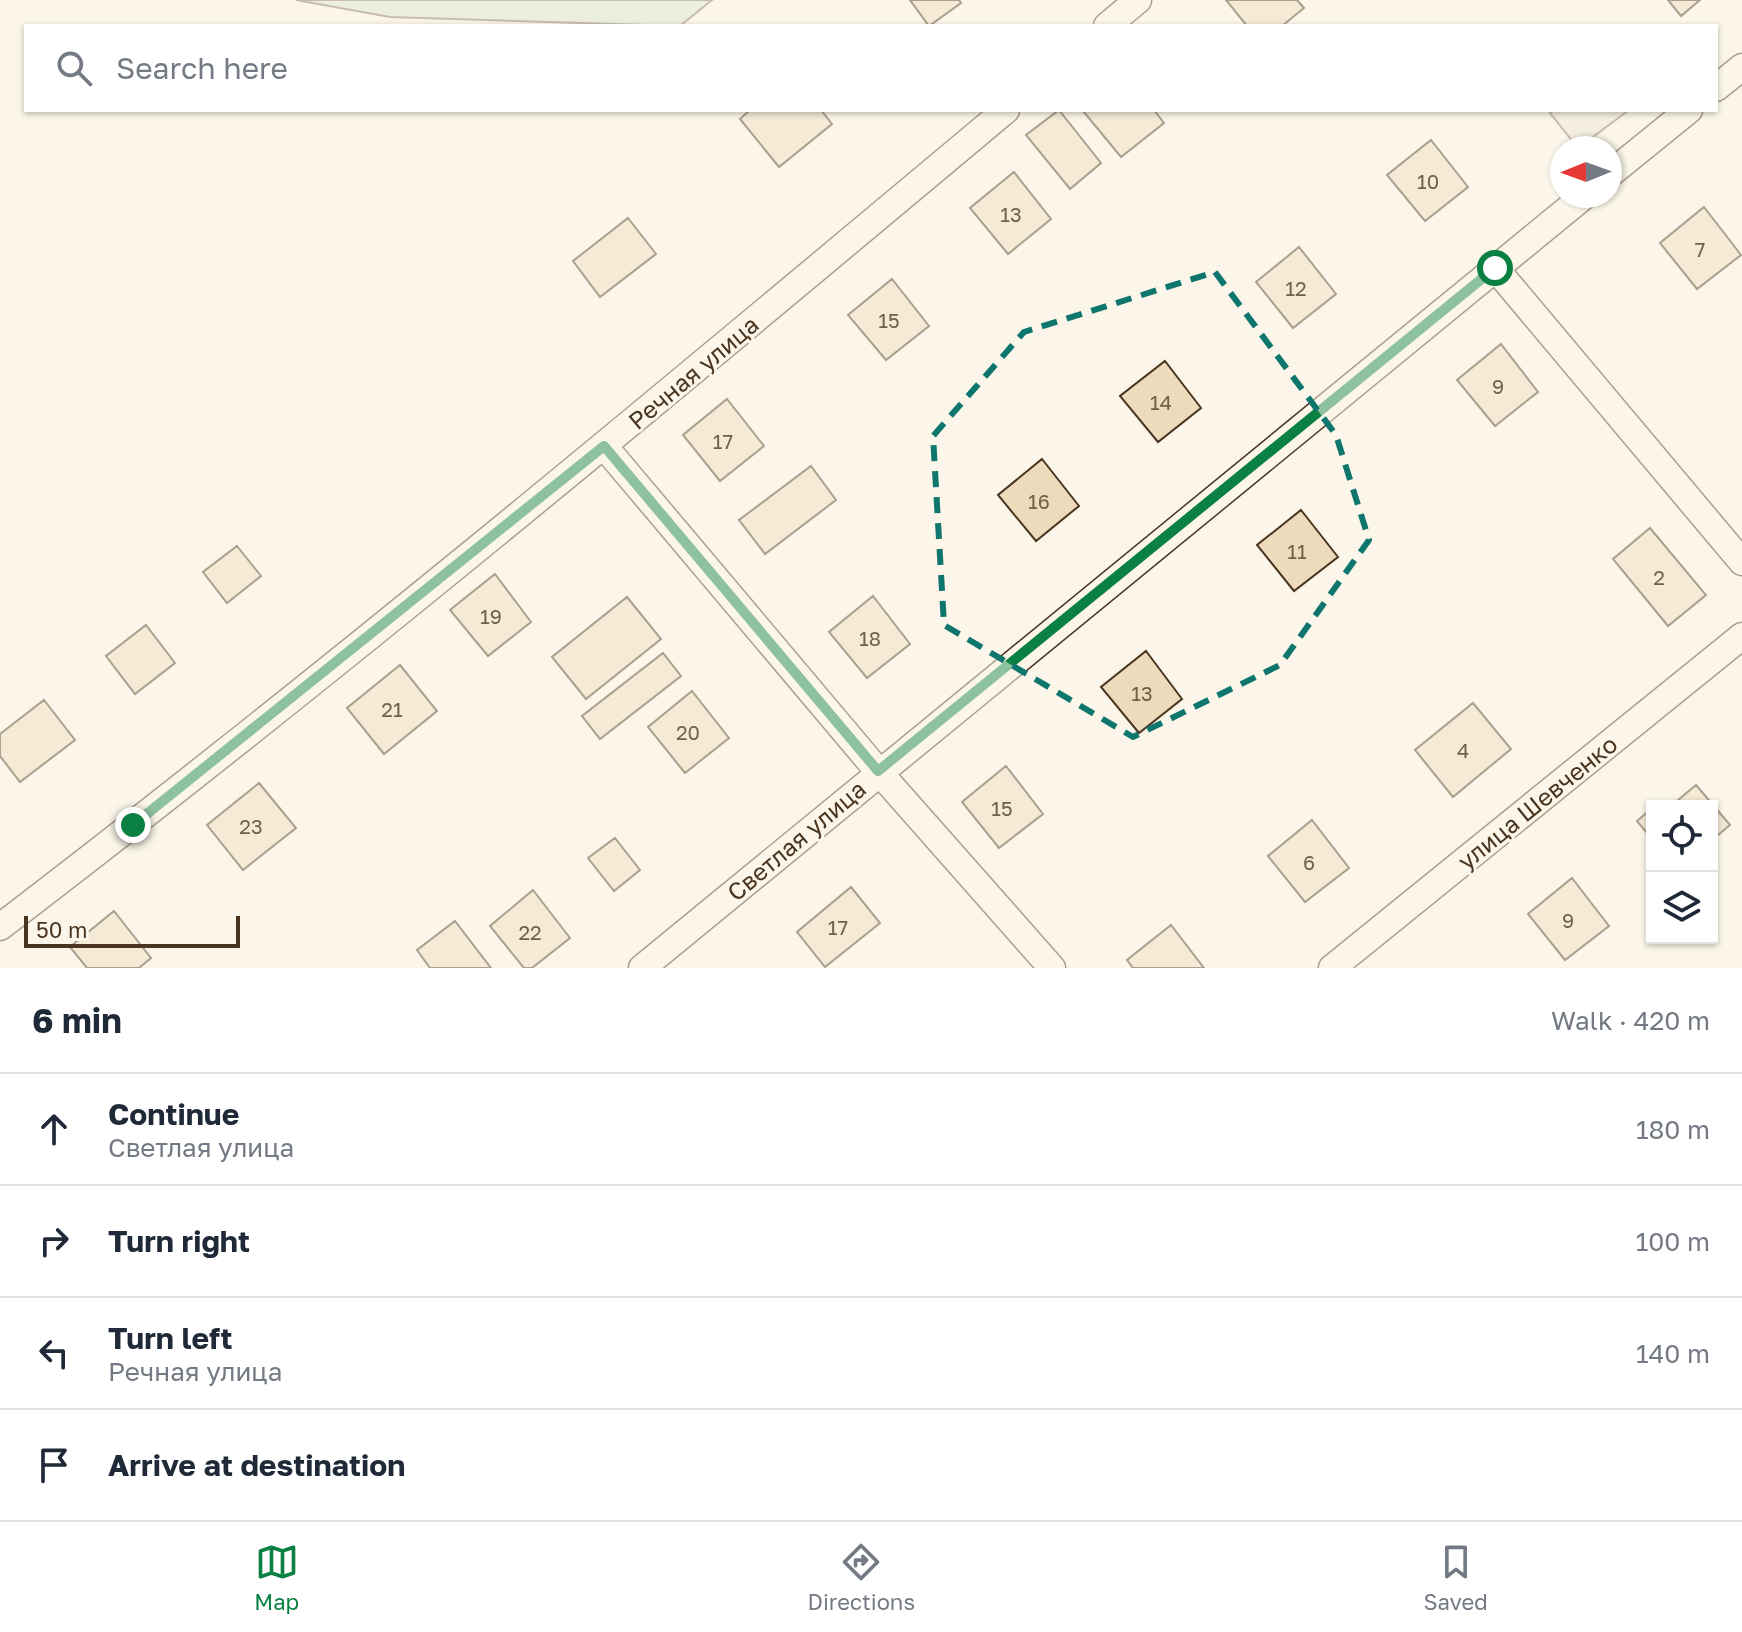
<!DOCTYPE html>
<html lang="en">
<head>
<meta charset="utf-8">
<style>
	body { margin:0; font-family:"Golos Text",sans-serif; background:#f6f6f7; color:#1f2937 }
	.controls { position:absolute; right:24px; bottom:24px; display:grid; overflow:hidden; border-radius:0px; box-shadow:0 2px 6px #0004 }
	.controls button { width:72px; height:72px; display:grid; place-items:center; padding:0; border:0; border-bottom:2px solid #e0e1e3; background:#fff; color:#1f2937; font:40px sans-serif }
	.compass { position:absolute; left:1550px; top:136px; width:72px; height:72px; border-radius:50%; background:#fff; box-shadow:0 2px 6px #0004; rotate:269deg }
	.scale { position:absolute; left:24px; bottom:20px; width:216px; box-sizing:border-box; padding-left:8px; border:4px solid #4a3520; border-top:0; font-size:22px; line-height:28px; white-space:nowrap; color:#4a3520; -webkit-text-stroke:6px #fbf6e9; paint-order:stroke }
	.stop { position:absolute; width:24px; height:24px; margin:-18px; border:6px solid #0b8043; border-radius:50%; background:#fff }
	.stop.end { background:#0b8043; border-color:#fff; box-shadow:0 2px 8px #0008 }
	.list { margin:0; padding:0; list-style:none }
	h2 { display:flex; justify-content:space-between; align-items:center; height:104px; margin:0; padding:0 32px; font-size:34px }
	h2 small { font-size:26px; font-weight:400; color:#747a83 }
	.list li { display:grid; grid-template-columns:52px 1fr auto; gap:24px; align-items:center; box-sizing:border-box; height:112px; padding:0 32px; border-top:2px solid #e0e1e3 }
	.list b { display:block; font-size:30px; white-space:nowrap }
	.list p { margin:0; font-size:26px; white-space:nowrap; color:#747a83 }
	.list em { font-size:26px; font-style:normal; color:#747a83 }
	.icon { flex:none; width:44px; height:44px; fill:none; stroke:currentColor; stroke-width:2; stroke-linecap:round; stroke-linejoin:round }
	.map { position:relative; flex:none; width:1742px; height:968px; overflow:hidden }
	.search { position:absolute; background:#fff; box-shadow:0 2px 6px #0004; left:24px; right:24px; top:24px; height:88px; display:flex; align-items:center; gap:20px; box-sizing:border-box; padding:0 28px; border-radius:0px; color:#747a83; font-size:30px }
	.sheet { height:552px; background:#fff }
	nav { display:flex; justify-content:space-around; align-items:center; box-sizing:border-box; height:112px; border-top:2px solid #e0e1e3; background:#fff; font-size:22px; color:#747a83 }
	nav a { display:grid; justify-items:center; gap:4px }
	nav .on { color:#0b8043 }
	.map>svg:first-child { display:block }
</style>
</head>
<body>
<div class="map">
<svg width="1742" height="968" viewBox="0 0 1742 968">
	<rect width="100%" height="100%" fill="#fbf6e9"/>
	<path fill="#dce7d0" stroke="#887966" stroke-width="2" d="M296,0H712L680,26L390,17Z"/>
	<path fill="#ede7d9" stroke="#887966" stroke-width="2" d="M1554,110H1629L1578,148L1550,113Z"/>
	<path fill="#ecdcbc" stroke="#4a3520" stroke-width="2" d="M910,0H959L961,3L929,26Z
		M1226,0H1297L1304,8L1282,26H1247Z
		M1668,0H1700L1681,16Z
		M750,110H821L832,124L779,167L740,119Z
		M1059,110L1101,163L1070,189L1026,135Z
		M1154,110L1164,123L1121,157L1083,111Z
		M1431,140L1468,187L1425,221L1387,175Z
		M1014,172L1051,219L1008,254L970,208Z
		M1704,207L1741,255L1697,289L1660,243Z
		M628,218L656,254L600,297L573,261Z
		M1299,247L1336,294L1293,328L1256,282Z
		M892,279L929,326L886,360L848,315Z
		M1501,344L1538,392L1495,426L1457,380Z
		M1165,361L1201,408L1158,442L1120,396Z
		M727,399L764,446L720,481L683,435Z
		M1042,459L1079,506L1036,541L998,495Z
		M811,466L836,500L765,554L739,520Z
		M1301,510L1338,557L1294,591L1257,545Z
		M1650,528L1706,595L1668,626L1613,559Z
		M237,546L261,576L227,603L203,572Z
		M495,574L531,622L488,656L450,610Z
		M873,596L910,644L867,678L829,632Z
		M627,597L661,639L586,699L552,657Z
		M146,625L175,663L135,694L106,656Z
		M1146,651L1182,699L1139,733L1101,687Z
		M663,653L681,676L600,739L582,716Z
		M400,665L437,711L384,754L347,708Z
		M692,691L729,738L685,773L648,727Z
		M44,700L75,740L20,782L0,756V734Z
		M1473,703L1511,749L1453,797L1415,750Z
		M1006,766L1043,814L999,848L962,802Z
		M259,783L296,828L243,870L207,825Z
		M1696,785L1730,825L1712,840V806H1671Z
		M1652,808V839L1637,821Z
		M1312,820L1349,868L1305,902L1268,856Z
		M615,838L640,870L614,891L588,858Z
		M1572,878L1609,926L1565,960L1528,914Z
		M851,887L880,923L825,967L797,932Z
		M533,890L570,938L532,968H524L490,926Z
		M114,911L151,958L139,968H87L70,947Z
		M455,921L491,968H430L417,950Z
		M1171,925L1204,968H1133L1127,960Z"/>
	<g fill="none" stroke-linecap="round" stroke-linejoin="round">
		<defs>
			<path id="street" d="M1107,26L1138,0
				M1716,88L1742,67
				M1610,174L1689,110
				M1495,268L1742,562
				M604,446L878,771L1052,968
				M0,927C343,665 675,387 1006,110
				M642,968L1584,196
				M1332,968L1742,636"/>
		</defs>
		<use href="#street" stroke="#4a3520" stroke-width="29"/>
		<use href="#street" stroke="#fbf6e9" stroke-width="26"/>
	</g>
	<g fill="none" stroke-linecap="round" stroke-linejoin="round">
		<path stroke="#0b8043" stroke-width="10" d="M133,825L604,446L878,771L1495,268"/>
	</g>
	<path d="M0 0H1742V968H0ZM1215,272L1336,435L1369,540L1280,665L1133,737L944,625L933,436L1024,332Z" fill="#fbf6e9" fill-opacity=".55" fill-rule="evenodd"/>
	<path fill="none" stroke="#0f766e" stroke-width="6" stroke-dasharray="16 10" stroke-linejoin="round" d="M1215,272L1336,435L1369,540L1280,665L1133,737L944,625L933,436L1024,332Z"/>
	<g text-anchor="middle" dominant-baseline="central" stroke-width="6" stroke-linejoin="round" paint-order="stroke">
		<g font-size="20" fill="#725f47">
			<text x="1428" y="181">10</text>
			<text x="1011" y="214">13</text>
			<text x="1700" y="249">7</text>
			<text x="1296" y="288">12</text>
			<text x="889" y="320">15</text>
			<text x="1498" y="386">9</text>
			<text x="1161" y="402">14</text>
			<text x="723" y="441">17</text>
			<text x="1039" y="501">16</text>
			<text x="1297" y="551">11</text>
			<text x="1659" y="577">2</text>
			<text x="491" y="616">19</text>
			<text x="870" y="638">18</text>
			<text x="1142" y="693">13</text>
			<text x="392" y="709">21</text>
			<text x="688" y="732">20</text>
			<text x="1463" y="750">4</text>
			<text x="1002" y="808">15</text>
			<text x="251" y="826">23</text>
			<text x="1309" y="862">6</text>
			<text x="1568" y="920">9</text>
			<text x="838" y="927">17</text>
			<text x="530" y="932">22</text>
		</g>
		<g font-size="24" fill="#4a3520" stroke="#fbf6e9">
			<text transform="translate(693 372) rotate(-40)">Речная улица</text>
			<text transform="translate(1537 802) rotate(-39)">улица Шевченко</text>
			<text transform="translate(796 840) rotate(-40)">Светлая улица</text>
		</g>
	</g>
</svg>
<div class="controls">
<button><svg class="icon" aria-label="locate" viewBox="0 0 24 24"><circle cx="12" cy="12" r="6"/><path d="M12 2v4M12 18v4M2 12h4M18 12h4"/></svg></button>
<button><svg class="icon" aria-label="layers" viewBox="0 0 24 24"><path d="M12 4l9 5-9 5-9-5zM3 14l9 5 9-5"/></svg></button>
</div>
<svg class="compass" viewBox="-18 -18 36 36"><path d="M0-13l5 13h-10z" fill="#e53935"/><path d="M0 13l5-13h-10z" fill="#747a83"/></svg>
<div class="scale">50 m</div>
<div class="stop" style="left:1495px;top:268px"></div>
<div class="stop end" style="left:133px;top:825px"></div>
<div class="search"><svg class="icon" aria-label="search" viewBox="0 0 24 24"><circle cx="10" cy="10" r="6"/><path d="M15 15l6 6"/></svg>Search here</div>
</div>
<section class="sheet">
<h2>6 min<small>Walk · 420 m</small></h2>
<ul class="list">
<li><svg class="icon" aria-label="ahead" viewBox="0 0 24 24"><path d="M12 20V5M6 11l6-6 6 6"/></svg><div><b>Continue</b><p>Светлая улица</p></div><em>180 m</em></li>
<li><svg class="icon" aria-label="right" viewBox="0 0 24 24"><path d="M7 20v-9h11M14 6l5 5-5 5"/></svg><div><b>Turn right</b></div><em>100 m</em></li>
<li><svg class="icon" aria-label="left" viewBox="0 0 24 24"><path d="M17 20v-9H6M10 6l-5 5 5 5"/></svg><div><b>Turn left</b><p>Речная улица</p></div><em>140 m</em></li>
<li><svg class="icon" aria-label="arrive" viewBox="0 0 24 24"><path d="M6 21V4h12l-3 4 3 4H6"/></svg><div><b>Arrive at destination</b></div></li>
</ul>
</section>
<nav>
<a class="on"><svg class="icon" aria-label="map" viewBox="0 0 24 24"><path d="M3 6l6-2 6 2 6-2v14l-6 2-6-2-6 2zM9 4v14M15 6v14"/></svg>Map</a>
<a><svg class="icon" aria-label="directions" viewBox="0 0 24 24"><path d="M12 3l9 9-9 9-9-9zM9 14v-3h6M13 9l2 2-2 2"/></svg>Directions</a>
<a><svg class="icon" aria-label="saved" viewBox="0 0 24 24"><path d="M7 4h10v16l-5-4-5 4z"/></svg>Saved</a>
</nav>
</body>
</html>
